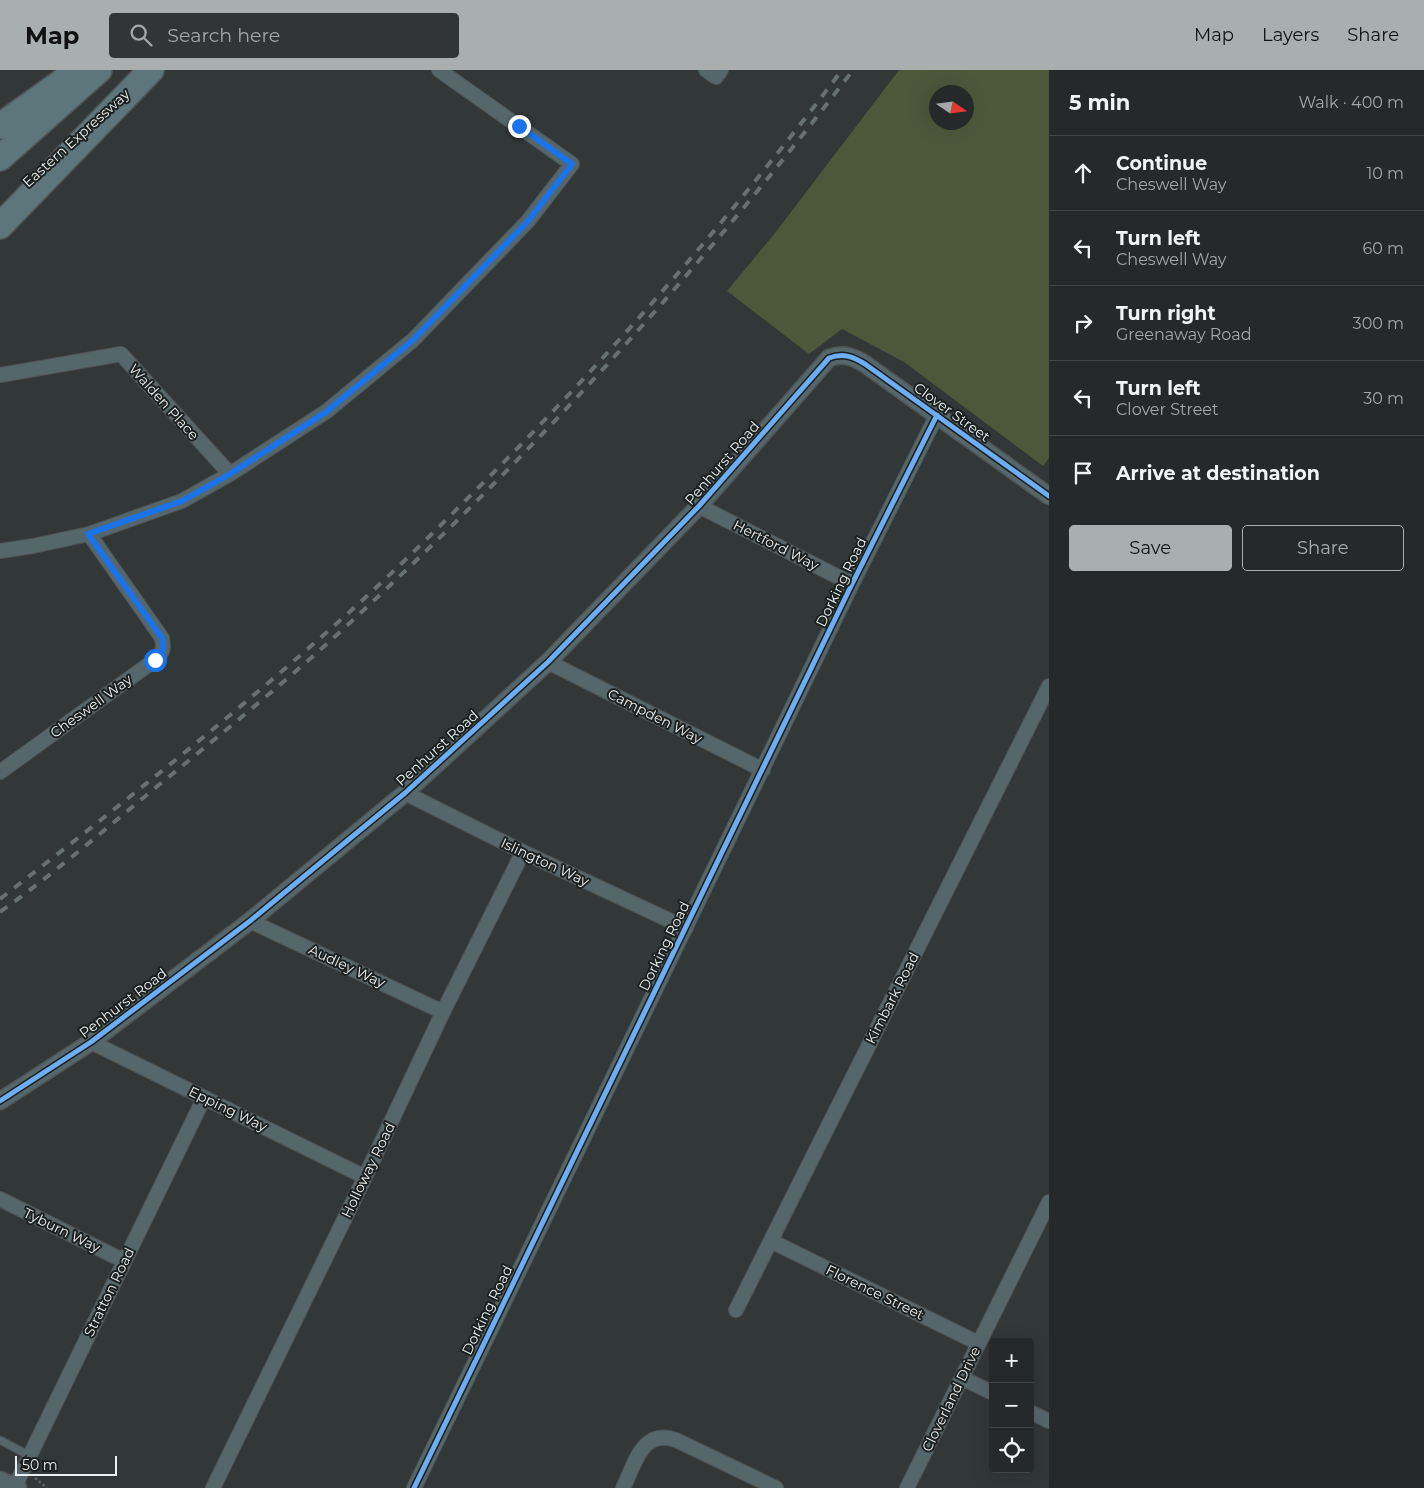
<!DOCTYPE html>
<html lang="en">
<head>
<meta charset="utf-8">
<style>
	body { margin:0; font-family:Montserrat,sans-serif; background:#323535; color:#f1f3f6 }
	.controls { position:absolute; right:15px; bottom:15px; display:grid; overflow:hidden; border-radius:5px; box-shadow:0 5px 20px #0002 }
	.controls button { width:45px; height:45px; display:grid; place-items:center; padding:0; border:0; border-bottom:1px solid #424546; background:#262929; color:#f1f3f6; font:25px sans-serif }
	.compass { position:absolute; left:929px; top:15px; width:45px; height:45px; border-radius:50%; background:#262929; box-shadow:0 5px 20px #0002; rotate:103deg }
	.scale { position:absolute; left:15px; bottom:12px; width:102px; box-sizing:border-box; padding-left:5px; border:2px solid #e9f0ef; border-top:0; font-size:14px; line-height:18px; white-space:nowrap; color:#e9f0ef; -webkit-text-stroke:4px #1b201f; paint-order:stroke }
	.stop { position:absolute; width:15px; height:15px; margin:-11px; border:4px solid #1a73e8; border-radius:50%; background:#fff }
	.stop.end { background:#1a73e8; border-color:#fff; box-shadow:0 1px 5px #0008 }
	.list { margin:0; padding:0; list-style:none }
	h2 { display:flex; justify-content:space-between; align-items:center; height:65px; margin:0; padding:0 20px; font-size:21px }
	h2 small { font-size:16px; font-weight:400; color:#a4a6a8 }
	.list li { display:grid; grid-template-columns:32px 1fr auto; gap:15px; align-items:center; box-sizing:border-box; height:75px; padding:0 20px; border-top:1px solid #424546 }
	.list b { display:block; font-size:19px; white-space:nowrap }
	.list p { margin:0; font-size:16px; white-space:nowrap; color:#a4a6a8 }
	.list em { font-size:16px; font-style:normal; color:#a4a6a8 }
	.actions { display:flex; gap:10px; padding:15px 20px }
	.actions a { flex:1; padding:11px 0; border:1px solid #a9afaf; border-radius:5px; text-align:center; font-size:18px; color:#a9afaf }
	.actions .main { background:#a9afaf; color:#111 }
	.icon { flex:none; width:28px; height:28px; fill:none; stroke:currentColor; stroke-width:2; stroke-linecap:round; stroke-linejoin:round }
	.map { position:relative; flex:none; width:1049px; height:1418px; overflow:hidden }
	header { display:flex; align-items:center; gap:30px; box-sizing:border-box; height:70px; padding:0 25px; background:#a9afaf; color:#111 }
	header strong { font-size:24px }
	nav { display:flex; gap:28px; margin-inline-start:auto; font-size:18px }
	.search { width:350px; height:45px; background:#323535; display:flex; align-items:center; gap:12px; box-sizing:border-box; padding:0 18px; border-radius:5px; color:#a4a6a8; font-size:19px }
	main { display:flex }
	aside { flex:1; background:#262929 }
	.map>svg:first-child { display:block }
</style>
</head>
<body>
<header>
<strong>Map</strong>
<div class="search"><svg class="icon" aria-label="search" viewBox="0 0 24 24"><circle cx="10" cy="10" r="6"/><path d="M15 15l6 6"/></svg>Search here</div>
<nav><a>Map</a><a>Layers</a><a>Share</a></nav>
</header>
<main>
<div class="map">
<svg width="1049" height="1418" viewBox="0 0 1049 1418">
	<rect width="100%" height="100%" fill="#323737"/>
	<path fill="#4d583b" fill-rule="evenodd" d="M899,0H1049V388L1043,396L904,292L842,259L809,284L727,221L775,163ZM936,22H966V52H936Z"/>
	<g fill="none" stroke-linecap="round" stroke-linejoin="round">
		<defs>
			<path id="service" d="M0,1370L30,1386"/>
			<path id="minor" d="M706,0L716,7L721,0
				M0,305L121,284L230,404
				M699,436L852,514
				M0,481L33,476L89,464L182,431L230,404L327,341L413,270L528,151L572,94L439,0
				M548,592L763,700
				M0,702L155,590C163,583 164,579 162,568L89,464
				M405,723L523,782L686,858
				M250,851L443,942
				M91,972L365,1107
				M0,1129L124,1191
				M771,1171L978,1273
				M736,1240L1049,616
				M962,1308L993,1323
				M1030,1342L1049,1351
				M14,1418L204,1028
				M213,1418L365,1107L443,942L523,782
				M414,1418L852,514L937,345
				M623,1418C635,1394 642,1358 676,1370L776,1418
				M907,1418L1049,1132"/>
			<path id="tertiary" d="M0,1031L91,972L250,851L405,723L548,592L699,436L829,288C843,283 852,286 865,294L1049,426
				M0,1410L18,1418"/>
			<path id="motorway" d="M0,56L77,1
				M0,88L99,0
				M0,156L151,0"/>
		</defs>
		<use href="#service" stroke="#505454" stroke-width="9"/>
		<use href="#minor" stroke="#505454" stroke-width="16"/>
		<use href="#tertiary" stroke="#505454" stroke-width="19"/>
		<use href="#motorway" stroke="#505454" stroke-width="28"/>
		<path stroke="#5b6769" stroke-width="2.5" stroke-dasharray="2.5 2.5" stroke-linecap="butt" d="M35,1408L47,1418"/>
		<use href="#service" stroke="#56676c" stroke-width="7"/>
		<use href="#minor" stroke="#56676c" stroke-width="14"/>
		<use href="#tertiary" stroke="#56676c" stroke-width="16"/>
		<use href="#motorway" stroke="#5c767c" stroke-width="25"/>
		<path stroke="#677172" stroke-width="4" stroke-dasharray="9 9" stroke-linecap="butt" d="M0,829C117,738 234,645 345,546C393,503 438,458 483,413C612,284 732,146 842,0
			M0,842C59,800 113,752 170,706C232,655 295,604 354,549C536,381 703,197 853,0"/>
		<defs>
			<path id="cycleway" d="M0,1031L91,972L250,851L405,723L548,592L699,436L829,288C843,283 852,286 865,294L1049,426
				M414,1418L852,514L937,345"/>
		</defs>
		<use href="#cycleway" stroke="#1b201f" stroke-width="8"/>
		<use href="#cycleway" stroke="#6dadf4" stroke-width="5"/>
	</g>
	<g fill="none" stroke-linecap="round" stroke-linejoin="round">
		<path stroke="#1a73e8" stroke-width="6" d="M155,590C163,583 164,579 162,568L88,464L182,431L230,404L326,342L413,270L528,151L572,94L519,56"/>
	</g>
	<g text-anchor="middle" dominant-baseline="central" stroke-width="4" stroke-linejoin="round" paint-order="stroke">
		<g font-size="14" fill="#e9f0ef" stroke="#1b201f">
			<text transform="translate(76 68) rotate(-42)">Eastern Expressway</text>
			<text transform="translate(164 332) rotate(48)">Walden Place</text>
			<text transform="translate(952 342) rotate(36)">Clover Street</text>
			<text transform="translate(722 393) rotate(-49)">Penhurst Road</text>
			<text transform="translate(776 475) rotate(27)">Hertford Way</text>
			<text transform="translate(841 512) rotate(-64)">Dorking Road</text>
			<text transform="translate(91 636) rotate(-36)">Cheswell Way</text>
			<text transform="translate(655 646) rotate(27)">Campden Way</text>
			<text transform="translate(437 678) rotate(-42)">Penhurst Road</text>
			<text transform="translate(545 792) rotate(25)">Islington Way</text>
			<text transform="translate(664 876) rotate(-64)">Dorking Road</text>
			<text transform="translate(347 896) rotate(25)">Audley Way</text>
			<text transform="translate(892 928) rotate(-63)">Kimbark Road</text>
			<text transform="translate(123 933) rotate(-37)">Penhurst Road</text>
			<text transform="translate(228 1039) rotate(26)">Epping Way</text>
			<text transform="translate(368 1100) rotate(-64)">Holloway Road</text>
			<text transform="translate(62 1160) rotate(26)">Tyburn Way</text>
			<text transform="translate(109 1222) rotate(-64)">Stratton Road</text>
			<text transform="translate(875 1222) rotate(26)">Florence Street</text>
			<text transform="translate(487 1240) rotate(-64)">Dorking Road</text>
			<text transform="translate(951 1329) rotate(-64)">Cloverland Drive</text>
		</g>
	</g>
</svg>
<div class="controls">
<button>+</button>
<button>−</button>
<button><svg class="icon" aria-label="locate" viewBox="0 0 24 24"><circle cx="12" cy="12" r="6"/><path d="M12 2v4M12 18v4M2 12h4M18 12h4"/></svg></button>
</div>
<svg class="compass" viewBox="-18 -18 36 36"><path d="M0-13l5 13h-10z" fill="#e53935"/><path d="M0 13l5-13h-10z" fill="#a4a6a8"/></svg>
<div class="scale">50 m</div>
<div class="stop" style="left:155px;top:590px"></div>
<div class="stop end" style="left:519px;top:56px"></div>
</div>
<aside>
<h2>5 min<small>Walk · 400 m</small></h2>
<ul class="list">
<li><svg class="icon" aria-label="ahead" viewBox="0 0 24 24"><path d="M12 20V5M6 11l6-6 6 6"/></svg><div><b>Continue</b><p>Cheswell Way</p></div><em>10 m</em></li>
<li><svg class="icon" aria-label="left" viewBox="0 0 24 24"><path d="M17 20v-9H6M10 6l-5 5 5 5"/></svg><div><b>Turn left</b><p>Cheswell Way</p></div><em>60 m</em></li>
<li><svg class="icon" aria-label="right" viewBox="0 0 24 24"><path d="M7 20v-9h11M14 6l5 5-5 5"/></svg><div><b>Turn right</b><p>Greenaway Road</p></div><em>300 m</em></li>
<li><svg class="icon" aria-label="left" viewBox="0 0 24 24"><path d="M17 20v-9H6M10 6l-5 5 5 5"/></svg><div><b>Turn left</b><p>Clover Street</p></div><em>30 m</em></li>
<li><svg class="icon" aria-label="arrive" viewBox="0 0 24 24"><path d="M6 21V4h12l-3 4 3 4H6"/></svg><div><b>Arrive at destination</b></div></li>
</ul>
<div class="actions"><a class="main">Save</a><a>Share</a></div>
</aside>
</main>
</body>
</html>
